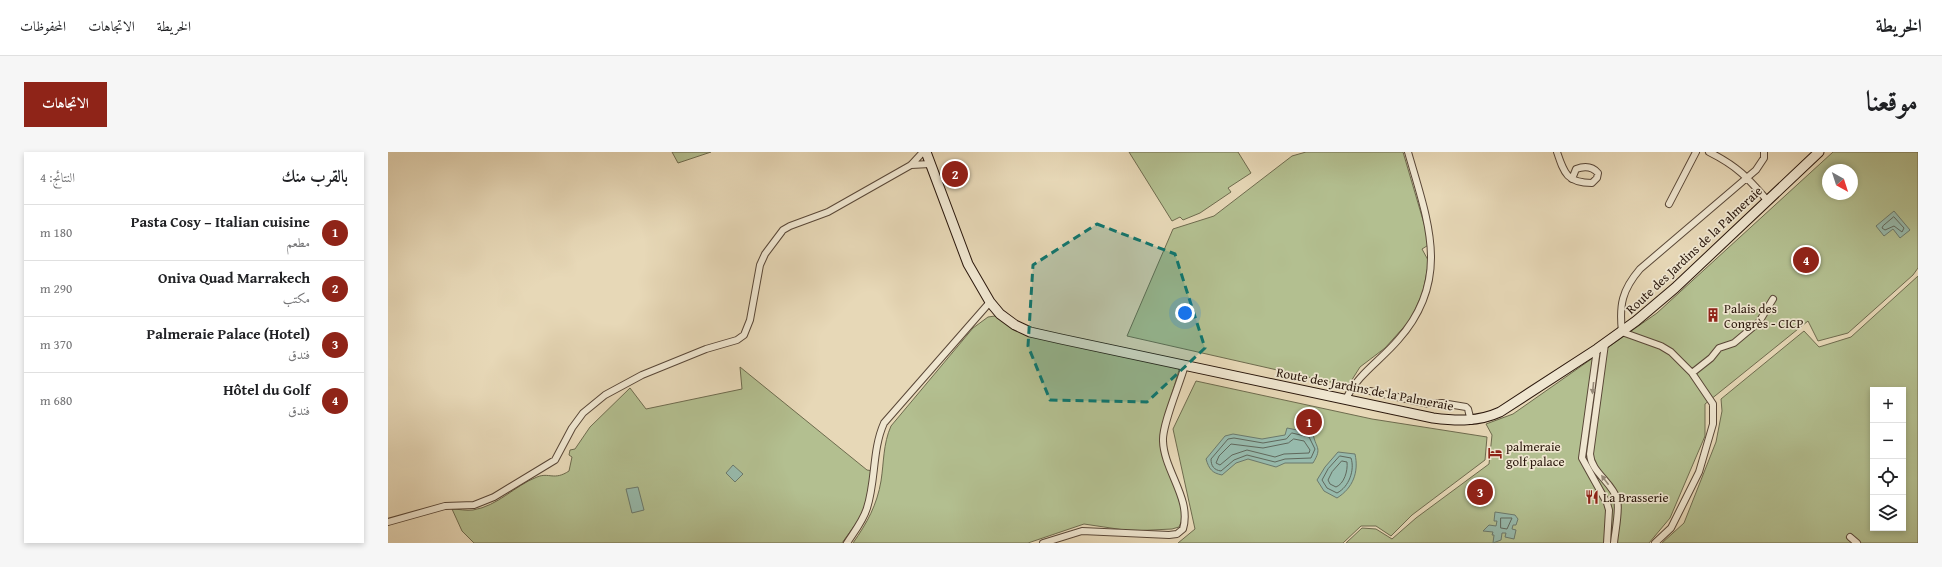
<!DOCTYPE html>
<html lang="ar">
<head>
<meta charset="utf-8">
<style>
	body { margin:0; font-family:"Gentium Book Plus",Amiri,serif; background:#f6f6f6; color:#202124; direction:rtl }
	.controls { position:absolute; right:12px; bottom:12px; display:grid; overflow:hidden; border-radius:0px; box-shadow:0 2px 6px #0003 }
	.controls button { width:36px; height:36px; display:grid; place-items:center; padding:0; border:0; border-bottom:1px solid #e0e0e0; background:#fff; color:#202124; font:20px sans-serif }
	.compass { position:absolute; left:1434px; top:12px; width:36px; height:36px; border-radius:50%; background:#fff; box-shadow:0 2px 6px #0003; rotate:141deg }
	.you { position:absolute; left:797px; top:161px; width:14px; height:14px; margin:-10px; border:3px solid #fff; border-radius:50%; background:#1a73e8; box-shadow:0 0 0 6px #1a73e833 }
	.badge { display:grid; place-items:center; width:26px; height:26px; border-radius:50%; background:#8f2418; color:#fff; font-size:13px; font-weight:700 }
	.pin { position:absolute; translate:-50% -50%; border:2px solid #fff; box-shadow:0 1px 4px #0006 }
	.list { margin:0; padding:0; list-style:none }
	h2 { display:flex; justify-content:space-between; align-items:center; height:52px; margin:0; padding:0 16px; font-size:17px }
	h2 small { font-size:13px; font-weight:400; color:#757577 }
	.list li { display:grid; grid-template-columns:26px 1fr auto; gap:12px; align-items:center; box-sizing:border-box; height:56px; padding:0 16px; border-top:1px solid #e0e0e0 }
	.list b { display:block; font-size:15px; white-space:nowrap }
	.list p { margin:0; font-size:13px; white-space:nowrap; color:#757577 }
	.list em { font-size:13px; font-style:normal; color:#757577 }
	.icon { flex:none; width:22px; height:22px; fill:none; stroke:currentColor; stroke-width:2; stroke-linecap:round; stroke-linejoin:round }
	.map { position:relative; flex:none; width:1530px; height:391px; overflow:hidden; direction:ltr; border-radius:0px }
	header { display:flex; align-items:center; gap:24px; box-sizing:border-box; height:56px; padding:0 20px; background:#fff; border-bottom:1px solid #e0e0e0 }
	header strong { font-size:19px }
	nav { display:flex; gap:22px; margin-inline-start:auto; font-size:14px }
	.intro { display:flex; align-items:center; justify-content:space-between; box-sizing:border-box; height:96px; padding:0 24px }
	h1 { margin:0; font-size:28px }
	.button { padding:10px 18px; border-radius:0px; background:#8f2418; color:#fff; font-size:14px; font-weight:700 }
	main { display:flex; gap:24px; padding:0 24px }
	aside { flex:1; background:#fff; border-radius:0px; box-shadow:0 2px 6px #0003 }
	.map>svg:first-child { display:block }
</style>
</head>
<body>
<header>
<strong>الخريطة</strong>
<nav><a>الخريطة</a><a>الاتجاهات</a><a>المحفوظات</a></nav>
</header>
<div class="intro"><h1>موقعنا</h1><a class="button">الاتجاهات</a></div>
<main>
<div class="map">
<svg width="1530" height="391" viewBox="0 0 1530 391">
	<rect width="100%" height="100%" fill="#e7d8b7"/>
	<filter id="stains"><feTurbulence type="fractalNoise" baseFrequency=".005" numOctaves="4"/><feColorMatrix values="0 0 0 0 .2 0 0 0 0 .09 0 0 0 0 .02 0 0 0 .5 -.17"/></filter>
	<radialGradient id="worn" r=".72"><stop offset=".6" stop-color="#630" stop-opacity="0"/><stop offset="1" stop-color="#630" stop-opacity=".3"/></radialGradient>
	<path fill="#b3bf90" stroke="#6e6b4e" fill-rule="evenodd" d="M284,0H323L290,11Z
		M741,0H850L863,21L840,36L843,40L812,61L795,68L792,65L784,69Z
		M918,0H1015L1042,92L1034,97L1040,108V114L1035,140L1023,167L997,196L972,215L960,234L739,184L785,77L826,64L904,4Z
		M1445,0H1530V116L1525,123L1460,181L1430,189L1420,169L1317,252V284L1282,366L1261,391H958L974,376L988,377L1004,387L1028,366L1101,312L1104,283L1098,272L1125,262L1269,161ZM1440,18H1464V42H1440Z
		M1530,124V391H1274L1296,371L1328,290L1334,259L1333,247L1416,179L1431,195L1463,185ZM1485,238H1515V376H1485Z
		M607,164L615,169L788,215L791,218L773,279V289L793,355L795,366L791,375L784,377L743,379L696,372L640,391H465C479,371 489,353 493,329C496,310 495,292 503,274L585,176L600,165Z
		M352,215L479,318L485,319L475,362L454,391H86L74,379L64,357C70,357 79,359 85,358C110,354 126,334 149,325C161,320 166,329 181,319L184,305L181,303L182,298L187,297L202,275L242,236L258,257L354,237Z
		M808,229L984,267L1099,285L1097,308L1024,363L1003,384L988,374H973L955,391H790L807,377L785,277Z"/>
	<path fill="#97baac" stroke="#6b796c" d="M1506,59L1522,78L1512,86L1505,77L1496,84L1488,74Z
		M899,276L925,281C927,296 935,295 925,311H897L888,315L860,307L848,311L834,323C824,321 821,317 818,307L837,284L845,282L874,287L897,283Z
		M950,300L967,302C971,320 965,336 949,346L936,339L929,328L937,315Z
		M345,313L355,322L347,330L338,321Z
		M250,335L256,358L244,361L238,337Z
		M1107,360L1127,363L1130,367L1128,373H1125L1124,377L1128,378L1126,387L1117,385L1118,381H1114L1113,388L1105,391L1106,383H1104L1105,380L1095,379L1101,373L1108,374L1109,369H1106Z"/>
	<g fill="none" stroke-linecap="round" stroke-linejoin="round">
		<path stroke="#60685c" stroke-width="1" d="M1506,65L1516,76L1514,80L1506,74L1497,78L1494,76L1495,74Z
			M904,281L921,285L927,297L923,306L897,307L887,310L859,303L846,308L833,319C826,318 823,314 823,307L840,287L846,286L875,291L898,287Z
			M906,287L916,289L922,298L921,301L896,302L887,305L859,298L844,303L832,313L828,311L831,304L843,292L875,296L900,291Z
			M952,304L963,306C967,318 961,335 949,341L939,336L934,328L940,317Z
			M954,309L959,310C960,319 956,332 948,335L942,332L940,328L944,320Z
			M1113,366H1124L1119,377L1113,376Z"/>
		<defs>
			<path id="street" d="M1169,0C1176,21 1179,31 1204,31L1209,26L1210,21C1204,14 1196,14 1188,17L1184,27
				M1321,0C1349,14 1359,25 1379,48
				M523,13L542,12
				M1281,52L1308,0
				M1217,192L1202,302C1203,320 1224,330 1229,347C1232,357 1227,380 1226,391
				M1209,197L1194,306L1219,351L1221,358L1219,391
				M1304,221L1323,206L1331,196L1346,191L1371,170L1385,147
				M982,239L1041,252L1054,251L1078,255L1080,257L1083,269
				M958,247C970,222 992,209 1010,188C1064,127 1040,70 1020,0
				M0,370L57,354L86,353L106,345L167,308L184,276L195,261L217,243L254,223L318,197L349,188L356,183L362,168L372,113L377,102L395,78L402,74L440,60L523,13L535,0
				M1462,385L1469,391
				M459,391C466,380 475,369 479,356C488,328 484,298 496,271L602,150
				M655,391L694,379L781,383L789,382L795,377C804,347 776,319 775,289C774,272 792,232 797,213
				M1267,391L1283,376L1311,320L1325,272V252L1304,221L1283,200L1273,194L1234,180C1231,153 1234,138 1252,117L1368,18L1376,6V0"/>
			<path id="secondary" d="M538,0L580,112L602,150L612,162L627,173L642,180L673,187L1045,266C1069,269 1090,270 1112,260L1209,197L1248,169L1287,136L1431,0"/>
		</defs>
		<use href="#street" stroke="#594737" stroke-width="8"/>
		<use href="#secondary" stroke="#2a170c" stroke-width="11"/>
		<use href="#street" stroke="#efe6d0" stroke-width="6"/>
		<use href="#secondary" stroke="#efe6d0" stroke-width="9"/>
	</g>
	<defs><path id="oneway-solid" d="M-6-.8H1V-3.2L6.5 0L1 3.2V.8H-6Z"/></defs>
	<g fill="#968978">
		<use href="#oneway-solid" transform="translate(1205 236) rotate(96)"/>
		<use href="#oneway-solid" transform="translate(1217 328) rotate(-127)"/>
	</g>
	<path fill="#0f766e" fill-opacity="0.2" stroke="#0f766e" stroke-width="3" stroke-dasharray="8 5" stroke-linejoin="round" d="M709,72L787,102L817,196L759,250L662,248L640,194L645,113Z"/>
	<defs>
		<symbol id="building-bare" viewBox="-9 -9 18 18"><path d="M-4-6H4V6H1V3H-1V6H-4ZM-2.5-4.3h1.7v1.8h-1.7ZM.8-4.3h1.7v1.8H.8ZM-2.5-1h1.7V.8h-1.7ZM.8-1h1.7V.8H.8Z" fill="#8f2418" stroke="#efe6d0" stroke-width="2.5" paint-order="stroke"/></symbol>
		<symbol id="hotel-bare" viewBox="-9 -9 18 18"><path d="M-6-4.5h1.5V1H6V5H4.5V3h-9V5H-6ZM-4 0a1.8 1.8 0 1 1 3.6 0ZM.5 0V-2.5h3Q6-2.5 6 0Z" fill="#8f2418" stroke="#efe6d0" stroke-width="2.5" paint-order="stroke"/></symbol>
		<symbol id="restaurant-bare" viewBox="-9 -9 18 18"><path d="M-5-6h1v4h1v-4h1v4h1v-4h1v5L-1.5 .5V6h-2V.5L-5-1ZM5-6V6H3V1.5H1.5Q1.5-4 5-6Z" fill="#8f2418" stroke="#efe6d0" stroke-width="2.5" paint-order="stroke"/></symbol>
	</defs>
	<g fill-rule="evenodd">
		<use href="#building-bare" x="1315" y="153" width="20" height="20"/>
		<use href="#hotel-bare" x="1097" y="291" width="20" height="20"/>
		<use href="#restaurant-bare" x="1194" y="335" width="20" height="20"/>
	</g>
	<g text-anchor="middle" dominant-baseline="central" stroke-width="3.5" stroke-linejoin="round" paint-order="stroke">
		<g font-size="13" fill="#2a170c" stroke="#efe6d0">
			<text transform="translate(1306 98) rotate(-43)">Route des Jardins de la Palmeraie</text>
			<text transform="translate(977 237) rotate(11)">Route des Jardins de la Palmeraie</text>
		</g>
		<g font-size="13" fill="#2a170c" stroke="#efe6d0" text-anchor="start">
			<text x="1336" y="156">Palais des<tspan x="1336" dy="15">Congrès - CICP</tspan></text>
			<text x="1118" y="294">palmeraie<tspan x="1118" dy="15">golf palace</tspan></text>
			<text x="1215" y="345">La Brasserie</text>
		</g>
	</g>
	<rect width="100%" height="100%" filter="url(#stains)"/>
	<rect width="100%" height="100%" fill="url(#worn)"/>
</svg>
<div class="controls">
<button>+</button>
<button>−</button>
<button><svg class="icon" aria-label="locate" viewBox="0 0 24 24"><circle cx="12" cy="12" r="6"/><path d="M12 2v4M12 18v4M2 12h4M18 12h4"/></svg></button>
<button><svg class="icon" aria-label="layers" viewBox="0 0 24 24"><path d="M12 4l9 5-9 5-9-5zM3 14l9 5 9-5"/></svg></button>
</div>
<svg class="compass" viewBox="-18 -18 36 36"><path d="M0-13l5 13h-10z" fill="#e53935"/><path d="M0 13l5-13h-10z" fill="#757577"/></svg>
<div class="you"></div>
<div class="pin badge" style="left:921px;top:270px">1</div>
<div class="pin badge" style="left:567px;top:22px">2</div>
<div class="pin badge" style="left:1092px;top:340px">3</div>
<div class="pin badge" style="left:1418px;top:108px">4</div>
</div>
<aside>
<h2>بالقرب منك<small>النتائج: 4</small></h2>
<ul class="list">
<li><span class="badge">1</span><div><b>Pasta Cosy – Italian cuisine</b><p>مطعم</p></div><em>180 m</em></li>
<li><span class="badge">2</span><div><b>Oniva Quad Marrakech</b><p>مكتب</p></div><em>290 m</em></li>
<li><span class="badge">3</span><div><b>(Hotel) Palmeraie Palace</b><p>فندق</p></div><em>370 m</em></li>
<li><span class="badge">4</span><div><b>Hôtel du Golf</b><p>فندق</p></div><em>680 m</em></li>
</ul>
</aside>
</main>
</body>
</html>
